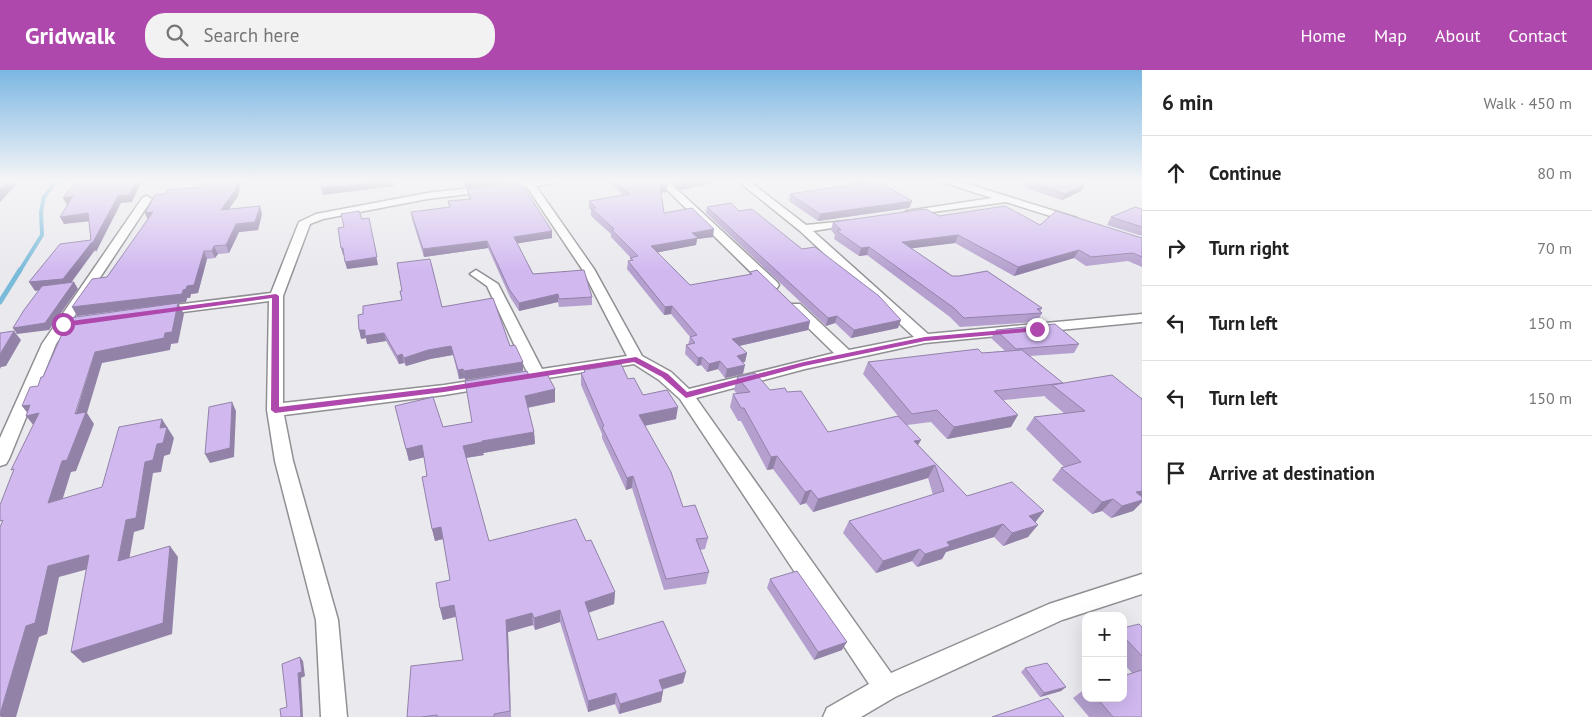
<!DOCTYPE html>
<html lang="en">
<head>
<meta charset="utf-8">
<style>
	body { margin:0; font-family:"PT Sans",sans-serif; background:#f2f2f2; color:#222 }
	.controls { position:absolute; right:15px; bottom:15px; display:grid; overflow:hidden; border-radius:10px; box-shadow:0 5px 20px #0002 }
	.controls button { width:45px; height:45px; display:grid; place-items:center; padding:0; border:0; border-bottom:1px solid #e0e0e0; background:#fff; color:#222; font:25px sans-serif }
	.stop { position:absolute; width:15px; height:15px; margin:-11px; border:4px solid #ae48ac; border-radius:50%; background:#fff }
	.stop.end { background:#ae48ac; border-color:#fff; box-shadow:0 1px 5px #0008 }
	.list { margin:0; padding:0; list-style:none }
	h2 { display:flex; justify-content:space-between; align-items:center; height:65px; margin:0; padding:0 20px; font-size:21px }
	h2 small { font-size:16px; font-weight:400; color:#767676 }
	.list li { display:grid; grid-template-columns:32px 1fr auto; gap:15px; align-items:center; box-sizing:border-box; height:75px; padding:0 20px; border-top:1px solid #e0e0e0 }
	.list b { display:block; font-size:19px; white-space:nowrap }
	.list em { font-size:16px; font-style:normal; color:#767676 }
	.icon { flex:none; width:28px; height:28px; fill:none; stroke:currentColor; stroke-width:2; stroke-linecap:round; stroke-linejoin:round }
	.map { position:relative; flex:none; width:1142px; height:647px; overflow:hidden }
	header { display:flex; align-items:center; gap:30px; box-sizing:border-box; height:70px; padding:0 25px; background:#ae48ac; color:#fff }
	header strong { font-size:24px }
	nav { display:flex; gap:28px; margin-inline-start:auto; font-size:18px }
	.search { width:350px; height:45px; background:#f2f2f2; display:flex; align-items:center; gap:12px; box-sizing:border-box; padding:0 18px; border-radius:20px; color:#767676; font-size:19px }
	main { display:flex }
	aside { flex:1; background:#fff }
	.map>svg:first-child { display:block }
</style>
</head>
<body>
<header>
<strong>Gridwalk</strong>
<div class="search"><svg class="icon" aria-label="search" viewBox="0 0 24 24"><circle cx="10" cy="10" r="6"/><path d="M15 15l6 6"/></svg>Search here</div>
<nav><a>Home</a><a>Map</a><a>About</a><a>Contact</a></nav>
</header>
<main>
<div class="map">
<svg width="1142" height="647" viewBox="0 0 1142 647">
	<rect width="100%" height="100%" fill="#e9e9ee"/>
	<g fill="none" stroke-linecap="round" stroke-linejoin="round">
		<path stroke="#7bbbda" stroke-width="4" d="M19,202L42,165L41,142L44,127L53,115L60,111"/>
		<path stroke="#7bbbda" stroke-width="5" d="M0,232L20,200"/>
		<defs>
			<path id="street" d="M530,111H557L556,113L536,116L594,199L642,286L671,302L689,319L834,283L790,240L788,237L790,234H800L849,280L914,267L800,161L738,111H749L806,155L857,150L859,152L857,154L813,161L928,264L1142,244V252L925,273L805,299L696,328L891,603L1049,534L1142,504V524L1062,550L895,627L861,647H823L827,638L869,614L680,329L659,310L634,294L444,325L284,345L293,391L338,550L347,647H321L316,550L275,391L267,340L269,231L159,245L152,241L159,237L271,223L299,152L316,144L427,123ZM527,117L582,199L627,286L542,299L498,214L476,200L470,204L487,216L527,302L444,315L283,333V226L310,154L323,149L427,129Z
				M658,111H668L777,212L779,215L777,218H767Z
				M944,111H958L1077,148L1079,150L1073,153L1006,132L903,146L902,144L907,141L992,128L945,113Z
				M147,126L152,129L56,274L9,389L6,394L0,396V368L42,274L143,127Z"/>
		</defs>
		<use href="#street" stroke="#909094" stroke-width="3"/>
		<use href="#street" fill="#fff" fill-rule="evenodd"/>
	</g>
	<path fill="#b49fce" d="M203,111H241L238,126L229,139L262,144L258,160L239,162L229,183L218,184L215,188L207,189L198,223L191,224L190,228H187L186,232L77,246L107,207L148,149L145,143L165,124L202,117Z
		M606,111H663L667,115V122L661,123L664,143L713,167L697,169L696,175L657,182L690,215L749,205L750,202L810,251L808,260L739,276L747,283L745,292H742L743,304L725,308L718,299L707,302L701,295L697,296L685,284L686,275H688L690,267L671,244L664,245L627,199L628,191H630L631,188L611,167V164L591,146V140L589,138V131L623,125Z
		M670,111H712L711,114L680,120Z
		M845,111H877L912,131L909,138L818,151L789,131L790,124L852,114Z
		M1025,111H1072L1081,121L1062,130L1023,117Z
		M467,119L552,161V168L517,173L533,204L592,227V235L559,237L558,232L519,241L510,227L488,178L424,187L412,149L411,142L449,137L448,131L469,129Z
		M707,137L739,141L802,179L898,258L851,268L835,253L826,256L706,143Z
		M1142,139V166L1107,155L1111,147Z
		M939,146L1040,155L1142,168V197L1128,191L1086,196L1074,188L1014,206L955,173L911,178L952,206L1042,238L1040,242L1042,243L1037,252L960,257L950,247L867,185L859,186L834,169L835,165L831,160L833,152Z
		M442,237L510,276L523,301L465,310V308L459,309L453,285L430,289L406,296L404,293L399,294L386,271L367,274L366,268L361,269Z
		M996,260L1079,274L1074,283L1030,286L1063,313L1142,329V432L1133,441L1111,448L1102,441L1092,444L1052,410L1061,398L1064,397L1026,359L1034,347L1065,344L1045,327V326L1004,330L1011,357L947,369L931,352L907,355L918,375L967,426L1044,441L1035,452L1028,467L1003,476L994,467L946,482L942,489L917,497L912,491L876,503L843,463L849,451L933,425L928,408L813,442L806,433L800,435L773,399L767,400L741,351H738L730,337L733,324H737L734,320L737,307L770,320L787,322L828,362L904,353L863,304L868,292L1005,281L991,268Z
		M584,300L628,309L643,325L676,349L645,356L683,437L708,468L705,479L700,480L709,502L706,514L664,520L632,418L626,420L602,368V364L581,315V303L584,302Z
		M530,308L555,319V332L528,338L534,362L535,374L483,383L484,385L466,388L489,471H586L615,522L614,534L588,543L598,570L686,602L683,613L662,620L663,621L661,632L619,644L615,634L588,642L560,552L535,560L533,555L508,562L511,647H407L463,590L456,547L443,550L440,538L450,510L443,469L435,471L432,459L427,406L424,387L409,391L395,336L443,357L472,352Z
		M770,509L842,580L814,590L767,518Z
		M1142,557V647H1089L1073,628L1086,618V628H1123L1132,603L1123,593V558Z
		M1025,598L1066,617L1061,621L1040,627L1021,602Z"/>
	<path fill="#9282a8" d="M7,111H13L16,115L0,132V120Z
		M136,111H142L132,132L121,133L96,182L95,180L68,217L35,221L29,212L92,172L118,126Z
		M237,111H241L238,126L223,147L221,140Z
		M386,111H394L395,116L323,125L321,118Z
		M464,111H514L465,117Z
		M693,111H712L711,114L680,120L681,113Z
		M857,111H877L855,116Z
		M667,115V122L659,123L660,116Z
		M1085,115L1081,121L1062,130L1065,124Z
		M73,126L67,135L63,128Z
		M912,131L909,138L818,151L820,144Z
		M260,136L262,144L258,160L239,162L229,183L226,175L236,154Z
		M153,142L148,150L145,143Z
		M88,143L92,151L64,154L60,147Z
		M369,148L378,195L347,199L345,192Z
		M714,159L713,167L697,169L696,175L650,184L651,176L692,163Z
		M552,161V168L514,174V167Z
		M958,165L955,173L899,180L902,172Z
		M487,171L488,178L424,187L423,179Z
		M214,176L218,184L215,188L212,181Z
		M869,177L867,185L859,186L861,178Z
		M341,178H343L345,185H343Z
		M1079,180L1074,188L1014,206L1018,197Z
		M204,181L207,189L198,223L191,224L190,228H187L186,232L77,246L72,237L183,220L187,216Z
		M74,212L78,219L49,260L17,264L13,258Z
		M558,224V232L519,241V233Z
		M178,233L184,244L178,273L171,274L170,280L102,293L87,343L94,354L76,401L71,402L58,444L48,433L95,282L165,263Z
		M672,236L671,244L664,245L665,237Z
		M837,246L835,253L826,256L828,248Z
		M901,250L898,258L851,268L854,260Z
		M810,251L808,260L730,278L732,269Z
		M359,260H365L384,263L386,271L367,274L366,268L361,269Z
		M14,261L21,270L6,296L1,297L0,299V284Z
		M451,276L453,285L430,289L406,296L404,288L428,280Z
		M747,283L745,292L735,294L737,286Z
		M402,284L404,293L399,294L397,286Z
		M702,287L701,295L697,296L698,288Z
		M720,291L718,299L707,302L709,294Z
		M523,292V301L465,310L464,301Z
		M745,295L743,304L725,308L727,299Z
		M463,299L465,308L459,309L458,300Z
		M555,319V332L525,338V326Z
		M232,332L236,341L234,387L210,393L205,384Z
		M30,335L39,343L35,357L26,346L29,345L22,336Z
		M678,337L676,349L638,357L639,345Z
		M1018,345L1011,357L947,369L954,357Z
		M162,349L174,368L170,384L164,386L161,402L153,403L144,459L134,462L127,502L118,491L126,450L145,392L160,358Z
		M534,362L535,374L483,383L484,385L465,388L463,376L482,371Z
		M921,370L914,382V371Z
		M422,375L425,387L409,391L406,379Z
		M777,386L773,399L767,400L771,387Z
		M935,395L928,408L813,442L818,429Z
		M633,406L632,418L626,420L627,408Z
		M811,420L806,433L800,435L805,422Z
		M1142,421V429L1136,422Z
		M1113,429L1102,441L1092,444L1102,432Z
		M1142,430V432L1133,441L1111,448L1122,436Z
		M1044,441L1034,454L1029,446Z
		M1003,454L994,467L946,482L942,489L917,497L925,484L947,472Z
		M1038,455L1028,467L1003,476L1012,463Z
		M441,457L443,469L435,471L432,459Z
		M170,476L178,487L172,564L83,593L71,582Z
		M920,479L912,491L876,503L883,491Z
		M89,485L99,496L59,507L47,564L39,567L16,647H1L0,646V644L26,556L48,496Z
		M615,522L614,534L584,544L585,532Z
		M454,535L457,546L443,550L440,538Z
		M560,540V552L535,560L534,548Z
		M532,543L533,555L508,562L511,647L506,550Z
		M847,572L842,580L814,590L818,582Z
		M300,587L303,591L305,606L301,608L303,647H301L298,603Z
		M686,602L683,613L656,621L659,610Z
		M1066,617L1061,621L1040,627L1044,623Z
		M663,621L661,632L619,644L620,634Z
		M616,623L615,634L588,642V631Z"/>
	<path fill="#d1b9f0" stroke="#9282a8" d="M0,111H9L0,120Z
		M76,111H136L129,125L118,126L92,174V172L63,209L29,212L60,174L91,170L88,143L60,147L73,126L63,128Z
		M203,111H237L236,119L221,140L260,136L255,152L236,154L226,175L214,176L212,181H204L194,215L187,216L186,219L183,220L182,224L72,237L92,209L107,207L153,142L145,143L155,125L165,124L167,120L202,117Z
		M321,111H386L321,118Z
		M614,111H663L667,115L660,116L664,143L692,138L714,159L692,163L698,168L651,176L690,215L752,204L750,202L757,200L810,251L732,269L747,283L737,286L745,295L727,299L720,291L709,294L702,287L698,288L686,275L695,273L690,267L697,265L672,236L665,237L628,191L633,190L630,188L638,186L612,160L614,159L591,138H596L589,131L630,124Z
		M678,111H693L681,113Z
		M877,111L912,131L820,144L790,124Z
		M1026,111H1072L1085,115L1065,124Z
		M521,113L552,161L514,167L533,204L584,200L592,227L559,229L558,224L519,233L509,219L487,171L423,179L411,142L450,137L448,131L471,129L467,119Z
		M731,133L739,141L752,139L802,179L815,177L879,226L901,250L854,260L837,246L828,248L707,137Z
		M1005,136L1040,155L1056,141L1142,168V187L1133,183L1091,187L1079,180L1018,197L958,165L902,172L952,206H959L987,201L1042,238L1037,239L1042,243L964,248L954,238L869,177L861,178L837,161L841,160L833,152L926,139L939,146Z
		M1135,137L1142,139V157L1111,147Z
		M359,141L362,149L369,148L377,187L345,192L343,178H341L338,158L344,157L341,144Z
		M430,189L442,237L493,228L510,276L515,275L523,292L464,301L463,299L458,300L451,276L428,280L404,288L402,284L397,286L384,263L365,266V260H359L358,245L363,244V236L402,230L400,221H402L397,193Z
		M74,212L45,253L13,258L24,240L42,216Z
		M178,233L172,262L165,263L164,268L95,282L75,344L86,342L67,390L62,391L48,433L102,417L119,357L162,349L160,358L167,357L163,373L157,374L153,390L145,392L136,448L126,450L118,491L170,476L163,553L71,582L89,485L48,496L35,553L26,556L0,644V457L3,450L0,451V435L14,399L11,400L39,343L26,346L30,335L22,336L30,317L38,316L41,307H43L69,248Z
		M1055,254L1079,274L1016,279L996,260Z
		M14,261L0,284V263Z
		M978,279L982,283L1022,280L1063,313L994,321L1018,345L954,357L937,340L912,344L868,292Z
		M621,294L628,309L634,308L643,325L667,320L678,337L639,345L671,402L683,437L695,435L708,468L696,469L709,502L666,509L633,406L627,408L602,357L604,356L581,303L585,302L584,300Z
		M527,301L530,308L547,304L555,319L525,326L534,362L482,371V372L463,376L489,471L576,449L586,471L591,470L615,522L585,532L598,570L663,551L686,602L659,610L663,621L620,634L616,623L588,631L560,540L534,548L532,543L506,550L510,641L494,644V647H437V645L421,647H407L411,596L463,590L454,535L440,538L436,513L450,510L441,457L432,459L422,407L427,406L422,375L406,379L395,336L433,327L443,357L472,352L465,311Z
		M755,303L770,320L785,318L787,322L801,321L828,362L898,346L921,370L914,371L967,426L1012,412L1044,441L1029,446L1038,455L1012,463L1003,454L947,472L950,476L925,484L920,479L883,491L849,451L944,421L935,395L818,429L811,420L805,422L777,386L771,387L744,338H741L733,324L750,322L737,307Z
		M1112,305L1142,329V421L1136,422L1142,427V430L1122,436L1113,429L1102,432L1061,398L1081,392L1034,347L1085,341L1052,315Z
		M232,332L230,378L205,384L209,337Z
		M797,501L847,572L818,582L770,509Z
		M1139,554L1142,557V586L1123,566V558Z
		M300,587L302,602L298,603L301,647H281L280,639L287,637L282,594Z
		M1047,593L1066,617L1044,623L1025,598Z
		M1142,600V647H1113L1097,628H1123V606Z
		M1048,628L1064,647H992Z"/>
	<linearGradient id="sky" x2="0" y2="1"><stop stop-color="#7cb7e2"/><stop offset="0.55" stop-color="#f5f5f7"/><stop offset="1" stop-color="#f5f5f7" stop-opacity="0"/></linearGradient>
	<rect width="1142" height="201" fill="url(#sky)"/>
	<path fill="#ae48ac" d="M276,224L279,226V337L444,317L636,287L668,304L687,322L804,292L925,267L1037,257L1040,259L1037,261L925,271L804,296L686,328L662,307L634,292L444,322L275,343L271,340L272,228L63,257L59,254L63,252Z"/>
</svg>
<div class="controls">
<button>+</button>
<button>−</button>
</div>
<div class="stop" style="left:63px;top:254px"></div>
<div class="stop end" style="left:1037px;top:259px"></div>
</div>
<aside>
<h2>6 min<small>Walk · 450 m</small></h2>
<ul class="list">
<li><svg class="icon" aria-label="ahead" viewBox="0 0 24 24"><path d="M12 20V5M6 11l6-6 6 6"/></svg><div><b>Continue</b></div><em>80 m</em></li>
<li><svg class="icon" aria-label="right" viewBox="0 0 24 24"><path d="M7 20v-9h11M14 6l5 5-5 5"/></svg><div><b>Turn right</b></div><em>70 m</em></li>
<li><svg class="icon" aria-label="left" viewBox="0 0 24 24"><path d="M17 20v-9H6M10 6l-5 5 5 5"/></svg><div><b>Turn left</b></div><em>150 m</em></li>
<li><svg class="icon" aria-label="left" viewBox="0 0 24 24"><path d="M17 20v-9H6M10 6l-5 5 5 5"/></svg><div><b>Turn left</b></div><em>150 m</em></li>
<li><svg class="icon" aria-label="arrive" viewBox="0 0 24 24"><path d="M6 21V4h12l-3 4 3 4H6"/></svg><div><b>Arrive at destination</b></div></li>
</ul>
</aside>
</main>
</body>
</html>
